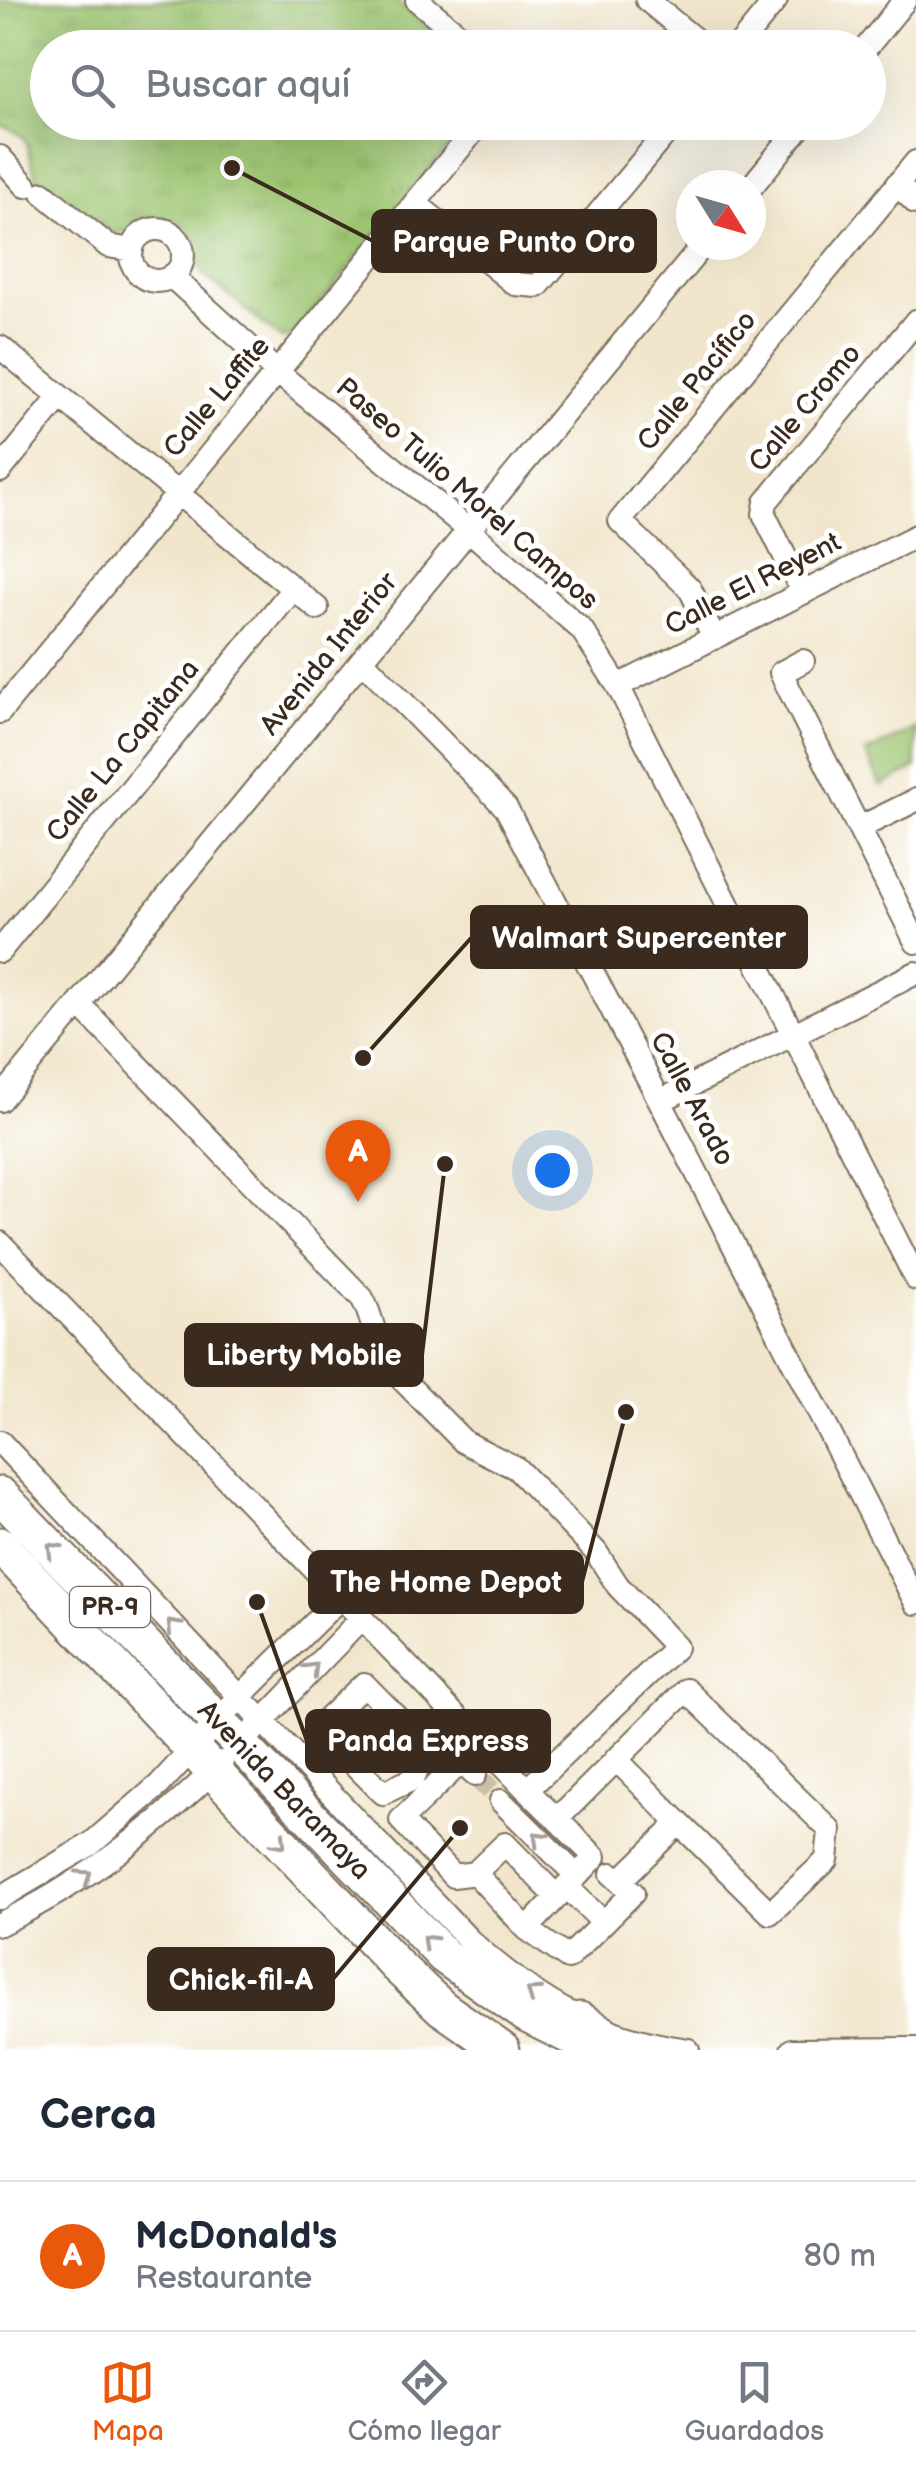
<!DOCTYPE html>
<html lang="es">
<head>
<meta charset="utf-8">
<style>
	body { margin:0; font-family:"Balsamiq Sans",sans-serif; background:#f6f6f7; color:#1f2937 }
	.compass { position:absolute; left:676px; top:170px; width:90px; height:90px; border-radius:50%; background:#fff; box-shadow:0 10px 40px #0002; rotate:127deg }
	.you { position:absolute; left:552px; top:1170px; width:35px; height:35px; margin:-25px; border:8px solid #fff; border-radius:50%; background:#1a73e8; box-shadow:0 0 0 15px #1a73e833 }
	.badge { display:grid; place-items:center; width:65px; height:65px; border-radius:50%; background:#ea580c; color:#fff; font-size:32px; font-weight:700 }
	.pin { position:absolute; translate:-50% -82px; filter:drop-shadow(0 2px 5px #0008) }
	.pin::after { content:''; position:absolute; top:52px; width:35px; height:30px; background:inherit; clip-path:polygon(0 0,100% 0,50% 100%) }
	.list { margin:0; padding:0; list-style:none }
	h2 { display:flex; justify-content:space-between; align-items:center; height:130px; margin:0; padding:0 40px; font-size:42px }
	h2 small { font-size:32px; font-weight:400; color:#747a83 }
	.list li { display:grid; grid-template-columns:65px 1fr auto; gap:30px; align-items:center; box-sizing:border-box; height:150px; padding:0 40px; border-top:2px solid #e0e1e3 }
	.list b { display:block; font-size:38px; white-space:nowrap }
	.list p { margin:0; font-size:32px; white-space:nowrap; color:#747a83 }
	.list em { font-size:32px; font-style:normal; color:#747a83 }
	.icon { flex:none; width:55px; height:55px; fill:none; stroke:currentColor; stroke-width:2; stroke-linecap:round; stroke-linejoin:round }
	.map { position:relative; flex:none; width:916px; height:2050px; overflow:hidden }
	.search { position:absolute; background:#fff; box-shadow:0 10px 40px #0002; left:30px; right:30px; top:30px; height:110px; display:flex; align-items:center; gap:25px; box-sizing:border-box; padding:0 35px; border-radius:55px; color:#747a83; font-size:38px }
	.sheet { height:280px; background:#fff }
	nav { display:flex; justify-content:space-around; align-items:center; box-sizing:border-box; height:140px; border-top:2px solid #e0e1e3; background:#fff; font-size:28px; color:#747a83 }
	nav a { display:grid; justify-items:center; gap:5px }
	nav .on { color:#ea580c }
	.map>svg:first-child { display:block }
</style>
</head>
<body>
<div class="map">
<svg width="916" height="2050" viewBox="0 0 916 2050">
	<defs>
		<pattern id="park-tufts" width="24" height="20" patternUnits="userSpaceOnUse" patternTransform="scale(2.5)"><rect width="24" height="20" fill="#9dc571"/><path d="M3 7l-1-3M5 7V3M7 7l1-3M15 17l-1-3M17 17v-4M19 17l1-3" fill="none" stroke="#88a961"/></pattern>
	</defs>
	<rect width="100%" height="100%" fill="#fff"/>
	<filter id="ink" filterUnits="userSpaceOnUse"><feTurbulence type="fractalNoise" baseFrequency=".01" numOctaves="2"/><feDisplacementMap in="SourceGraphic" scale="20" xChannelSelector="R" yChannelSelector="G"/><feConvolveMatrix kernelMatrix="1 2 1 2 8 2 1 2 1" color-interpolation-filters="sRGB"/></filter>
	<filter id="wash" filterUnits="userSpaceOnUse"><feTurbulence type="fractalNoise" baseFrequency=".0048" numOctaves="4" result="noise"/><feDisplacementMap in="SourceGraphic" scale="40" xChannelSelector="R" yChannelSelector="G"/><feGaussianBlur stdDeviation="2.25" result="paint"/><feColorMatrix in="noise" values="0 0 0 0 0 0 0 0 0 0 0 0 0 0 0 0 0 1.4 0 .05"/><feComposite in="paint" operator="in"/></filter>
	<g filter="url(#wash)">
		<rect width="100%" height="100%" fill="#f1e6cc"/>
		<path fill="#9dc571" stroke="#6c7848" stroke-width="2.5" d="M916,728V768L881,786L866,753Z"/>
		<path fill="url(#park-tufts)" stroke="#6c7848" stroke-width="2.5" d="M0,0H395L454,47L48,48V122L468,123L293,336L281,339L204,275C193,259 197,239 183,223L146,217L131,229L113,234L37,178C24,150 38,137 0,125Z"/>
	</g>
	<g filter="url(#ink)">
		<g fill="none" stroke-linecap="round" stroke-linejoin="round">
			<path stroke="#cdc0a9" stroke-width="22" stroke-dasharray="22 11" stroke-linecap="butt" d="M475,1775L501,1801"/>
			<defs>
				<path id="minor" d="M417,0L475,48
					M647,0L705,48
					M737,48L776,0
					M866,48L905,0
					M0,157L26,186
					M897,184L916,203
					M751,187L804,122
					M43,193L108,246L132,250
					M415,203L515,284L538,286L675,122
					M131 255a26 26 0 1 1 52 0a26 26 0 1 1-52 0Z
					M171,276L277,372L469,530L582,630L618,686L916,1279
					M0,347L317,608
					M0,471L60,397
					M803,593L764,514L766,502L916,321
					M714,638L690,589L620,521L916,162
					M362,660L506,808L660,1101L916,1603
					M803,661L781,673L916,942
					M618,686L916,536
					M0,712L481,122
					M859,828L916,800
					M0,951L293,589
					M0,1100L703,245
					M660,1101L916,973
					M0,1243L527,1790L676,1647L618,1586L596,1552L516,1468L464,1442L391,1368C375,1350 375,1320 362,1298L79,1004
					M0,1442L469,1940C535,2000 598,2038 688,2050
					M252,1732L362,1618
					M426,1747L413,1779L383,1793L318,1728L364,1684L426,1747L458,1718
					M616,1759L679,1823
					M475,1775L461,1762L401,1820L453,1876L475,1873
					M527,1790L595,1857L557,1897L505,1844L475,1873L527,1929L557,1897
					M501,1801L576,1875
					M557,1819L686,1690L830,1830L827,1860L770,1913L679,1823L620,1881
					M566,1886L603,1922
					M0,1898L91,1844L159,1785L240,1697L341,1597
					M0,1924C83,1884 157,1827 222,1762
					M527,1929L568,1958L633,1893L612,1874
					M792,2050L916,2049"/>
				<g id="highway">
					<path id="s1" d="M0,1495L444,1956L527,2015L598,2050"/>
					<path d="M0,1545L397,1966L442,2008L502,2050"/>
					<path d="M580,2020L630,2050"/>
				</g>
			</defs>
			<use href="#minor" stroke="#7b6c5b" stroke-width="26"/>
			<use href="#highway" stroke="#7b6c5b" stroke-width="39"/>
			<use href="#minor" stroke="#fff" stroke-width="22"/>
			<use href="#highway" stroke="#fff" stroke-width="35"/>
		</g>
		<defs><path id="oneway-chevron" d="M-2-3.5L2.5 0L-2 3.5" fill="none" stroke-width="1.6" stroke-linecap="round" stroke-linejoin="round" transform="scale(2.5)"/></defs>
		<g stroke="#a79f9a">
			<use href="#oneway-chevron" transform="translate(53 1549) rotate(-135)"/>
			<use href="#oneway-chevron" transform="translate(173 1626) rotate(-133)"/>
			<use href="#oneway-chevron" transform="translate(312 1669) rotate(-46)"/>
			<use href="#oneway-chevron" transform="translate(539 1838) rotate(-135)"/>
			<use href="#oneway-chevron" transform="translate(280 1842) rotate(47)"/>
			<use href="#oneway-chevron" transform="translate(85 1876) rotate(-34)"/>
			<use href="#oneway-chevron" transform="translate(428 1941) rotate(-136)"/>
			<use href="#oneway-chevron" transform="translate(533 1993) rotate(-145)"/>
		</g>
	</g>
	<g text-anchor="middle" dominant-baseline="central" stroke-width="10" stroke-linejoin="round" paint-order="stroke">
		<rect fill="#fff" stroke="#766a62" stroke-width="2.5" x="70" y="1587" width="80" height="40" rx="8"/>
		<g font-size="25" font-weight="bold" fill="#3b2a1e">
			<text x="110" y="1607">PR-9</text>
		</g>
		<g font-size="28" fill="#3b2a1e" stroke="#fff">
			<text transform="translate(697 381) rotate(-51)">Calle Pacífico</text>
			<text transform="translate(217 397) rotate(-50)">Calle Laffite</text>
			<text transform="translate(805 408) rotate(-50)">Calle Cromo</text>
			<text transform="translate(467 494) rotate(41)">Paseo Tulio Morel Campos</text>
			<text transform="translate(753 584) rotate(-27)">Calle El Reyent</text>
			<text transform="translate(329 654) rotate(-51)">Avenida Interior</text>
			<text transform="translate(123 751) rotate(-51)">Calle La Capitana</text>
			<text transform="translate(692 1099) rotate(62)">Calle Arado</text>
			<text stroke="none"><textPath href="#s1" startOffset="410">Avenida Baramaya</textPath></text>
		</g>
	</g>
	<path fill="none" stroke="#3b2a1e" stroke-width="4" d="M232 168L373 241M363 1058L472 937M445 1164L422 1355M626 1412L582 1582M257 1602L307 1741M460 1828L333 1979"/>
	<g fill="#3b2a1e" stroke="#fff" stroke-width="4">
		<circle cx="232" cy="168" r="10"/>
		<circle cx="363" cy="1058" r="10"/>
		<circle cx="445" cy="1164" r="10"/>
		<circle cx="626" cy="1412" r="10"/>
		<circle cx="257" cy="1602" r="10"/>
		<circle cx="460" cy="1828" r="10"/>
	</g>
	<g fill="#3b2a1e" stroke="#3b2a1e" stroke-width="4">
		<rect x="373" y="211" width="282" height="60" rx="10"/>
		<rect x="472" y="907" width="334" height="60" rx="10"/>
		<rect x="186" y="1325" width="236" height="60" rx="10"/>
		<rect x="310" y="1552" width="272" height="60" rx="10"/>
		<rect x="307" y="1711" width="242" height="60" rx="10"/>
		<rect x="149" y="1949" width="184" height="60" rx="10"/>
	</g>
	<g font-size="30" text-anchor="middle" font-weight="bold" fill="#fff">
		<text x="514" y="252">Parque Punto Oro</text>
		<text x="639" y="948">Walmart Supercenter</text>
		<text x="304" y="1365">Liberty Mobile</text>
		<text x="446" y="1592">The Home Depot</text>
		<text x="428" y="1751">Panda Express</text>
		<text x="241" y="1990">Chick-fil-A</text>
	</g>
</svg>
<svg class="compass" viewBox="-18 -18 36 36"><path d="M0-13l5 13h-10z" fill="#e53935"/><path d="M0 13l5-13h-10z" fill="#747a83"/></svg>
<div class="you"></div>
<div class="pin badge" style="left:358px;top:1202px">A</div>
<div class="search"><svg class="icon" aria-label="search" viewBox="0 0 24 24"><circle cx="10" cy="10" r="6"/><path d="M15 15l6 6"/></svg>Buscar aquí</div>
</div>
<section class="sheet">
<h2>Cerca<small></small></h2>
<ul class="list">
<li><span class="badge">A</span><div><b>McDonald's</b><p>Restaurante</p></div><em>80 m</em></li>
</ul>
</section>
<nav>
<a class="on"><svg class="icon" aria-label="map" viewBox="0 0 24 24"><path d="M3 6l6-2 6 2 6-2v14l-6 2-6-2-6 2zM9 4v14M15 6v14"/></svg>Mapa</a>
<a><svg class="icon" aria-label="directions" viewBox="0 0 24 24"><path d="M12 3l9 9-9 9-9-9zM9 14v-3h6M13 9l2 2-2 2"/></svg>Cómo llegar</a>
<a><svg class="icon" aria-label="saved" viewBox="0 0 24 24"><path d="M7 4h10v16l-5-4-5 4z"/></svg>Guardados</a>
</nav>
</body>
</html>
